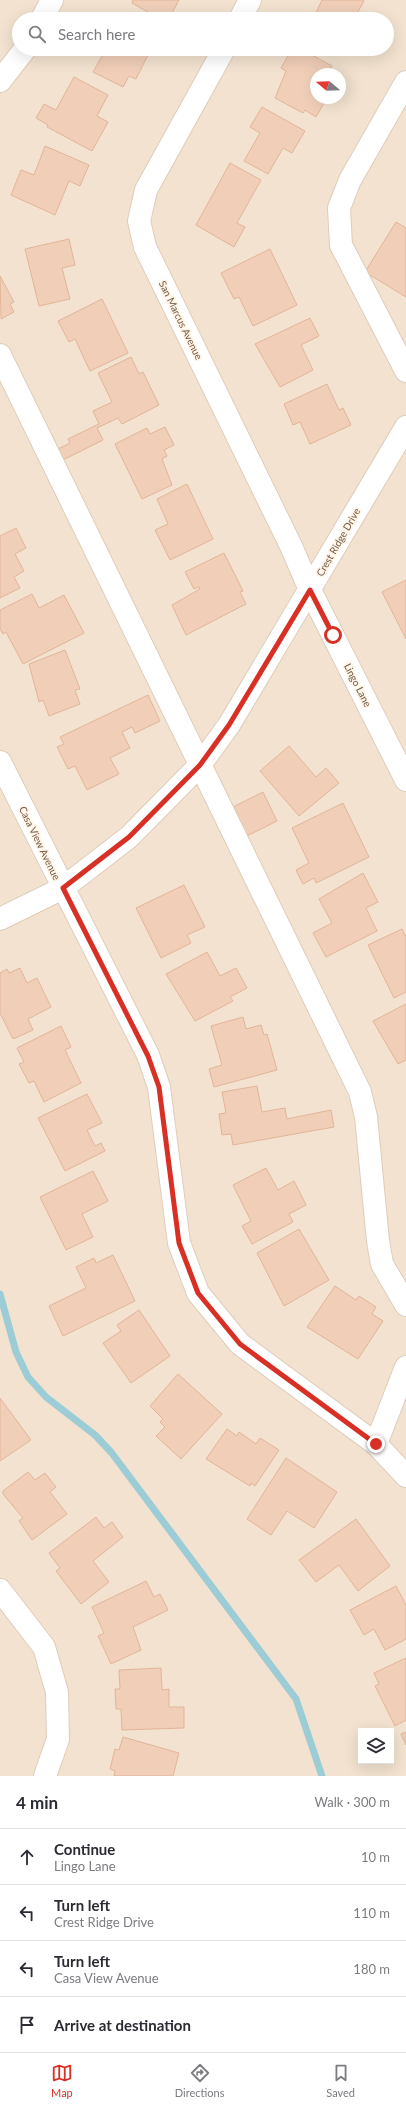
<!DOCTYPE html>
<html lang="en">
<head>
<meta charset="utf-8">
<style>
	body { margin:0; font-family:Lato,sans-serif; background:#f2f2f3; color:#2b2b33 }
	.controls { position:absolute; right:12px; bottom:12px; display:grid; overflow:hidden; border-radius:0px; box-shadow:0 4px 16px #0002 }
	.controls button { width:36px; height:36px; display:grid; place-items:center; padding:0; border:0; border-bottom:1px solid #e1e1e2; background:#fff; color:#2b2b33; font:20px sans-serif }
	.compass { position:absolute; left:310px; top:68px; width:36px; height:36px; border-radius:50%; background:#fff; box-shadow:0 4px 16px #0002; rotate:289deg }
	.stop { position:absolute; width:12px; height:12px; margin:-9px; border:3px solid #d93025; border-radius:50%; background:#fff }
	.stop.end { background:#d93025; border-color:#fff; box-shadow:0 1px 4px #0008 }
	.list { margin:0; padding:0; list-style:none }
	h2 { display:flex; justify-content:space-between; align-items:center; height:52px; margin:0; padding:0 16px; font-size:17px }
	h2 small { font-size:13px; font-weight:400; color:#7c7c81 }
	.list li { display:grid; grid-template-columns:26px 1fr auto; gap:12px; align-items:center; box-sizing:border-box; height:56px; padding:0 16px; border-top:1px solid #e1e1e2 }
	.list b { display:block; font-size:15px; white-space:nowrap }
	.list p { margin:0; font-size:13px; white-space:nowrap; color:#7c7c81 }
	.list em { font-size:13px; font-style:normal; color:#7c7c81 }
	.icon { flex:none; width:22px; height:22px; fill:none; stroke:currentColor; stroke-width:2; stroke-linecap:round; stroke-linejoin:round }
	.map { position:relative; flex:none; width:406px; height:1776px; overflow:hidden }
	.search { position:absolute; background:#fff; box-shadow:0 4px 16px #0002; left:12px; right:12px; top:12px; height:44px; display:flex; align-items:center; gap:10px; box-sizing:border-box; padding:0 14px; border-radius:22px; color:#7c7c81; font-size:15px }
	.sheet { height:276px; background:#fff }
	nav { display:flex; justify-content:space-around; align-items:center; box-sizing:border-box; height:56px; border-top:1px solid #e1e1e2; background:#fff; font-size:11px; color:#7c7c81 }
	nav a { display:grid; justify-items:center; gap:2px }
	nav .on { color:#d93025 }
	.map>svg:first-child { display:block }
</style>
</head>
<body>
<div class="map">
<svg width="406" height="1776" viewBox="0 0 406 1776">
	<rect width="100%" height="100%" fill="#fbf1e0"/>
	<path fill="#f2e2cf" fill-rule="evenodd" d="M0,0H406V1776H0ZM19,19H387V49H19ZM316,74H340V98H316ZM361,1731H391V1761H361Z"/>
	<g fill="none" stroke-linecap="round" stroke-linejoin="round">
		<path stroke="#9cccd5" stroke-width="7" d="M0,1294L16,1352L28,1377L46,1397L95,1435L111,1452L296,1699L322,1776"/>
	</g>
	<path fill="#f0ceb8" stroke="#e2b599" d="M133,0H179L169,19H160L132,3Z
		M322,0H363L364,1L354,19H313Z
		M113,15L121,19H111Z
		M106,49H151L136,79L129,76L123,87L93,72Z
		M292,49H301L332,66L328,74H316V98H327L316,117L305,110L303,113L275,98L286,71L281,68Z
		M74,77L108,95L97,116L108,122L92,151L47,127L48,125L36,118L44,104L56,110Z
		M262,107L305,131L292,153L283,148L268,174L244,161L260,133L250,127Z
		M45,146L89,165L80,186L69,181L55,215L11,195L21,170L34,175Z
		M230,163L261,180L237,223L245,227L234,247L196,225Z
		M396,222L406,228V297L365,272Z
		M69,239L75,265L62,268L70,299L39,306L25,249Z
		M270,249L297,305L253,326L239,297L234,299L221,273Z
		M0,276L14,302L10,304L14,312L1,319Z
		M102,299L128,353L90,371L75,339L69,342L58,321Z
		M310,318L319,336L301,345L313,370L280,387L255,344Z
		M131,357L139,374L143,372L159,405L122,424L118,418L97,428L103,440L63,460L58,449L70,443L68,439L99,424L93,411L112,402L98,373Z
		M327,384L339,410L343,408L351,425L310,444L300,422L293,425L284,404Z
		M165,427L174,445L164,450L167,456L162,459L172,485L142,499L115,444L147,428L150,434Z
		M187,484L213,539L170,560L155,530L168,524L157,499Z
		M16,528L26,548L15,554L24,571L14,577L20,588L0,598V536Z
		M224,553L243,591L240,592L246,604L186,635L172,605L200,589L199,587L194,589L185,572Z
		M406,580V639L382,592Z
		M32,594L39,608L64,595L84,633L23,664L6,632L3,634L0,629V610Z
		M65,650L80,689L75,690L80,704L49,716L43,700L39,702L29,664Z
		M148,695L160,721L135,733L132,727L122,732L130,748L110,758L119,774L87,790L75,766L68,769L57,747L64,744L60,737Z
		M289,746L316,777L326,768L339,783L299,816L260,771Z
		M263,792L277,821L245,837L231,808Z
		M343,803L369,857L316,883L314,878L303,884L296,870L309,863L292,828Z
		M363,873L378,902L366,908L377,931L326,957L313,933L332,923L319,899Z
		M184,885L205,927L187,935L191,943L161,958L136,908Z
		M402,929L406,937V992L394,998L368,945Z
		M207,952L220,976L236,968L247,988L230,997L233,1001L195,1021L166,974Z
		M20,968L27,983L37,978L51,1007L28,1019L33,1030L13,1039L0,1013V973L7,969L9,973Z
		M406,1004V1060L398,1064L373,1021Z
		M243,1017L246,1029L261,1025L264,1035L267,1034L277,1070L214,1087L209,1069L222,1065L211,1026Z
		M61,1026L71,1047L65,1050L81,1083L44,1102L34,1081L29,1083L19,1064L24,1062L17,1048Z
		M257,1086L262,1112L285,1108L287,1119L331,1110L334,1127L233,1145L231,1134L222,1135L219,1114L226,1113L222,1092Z
		M87,1094L102,1123L87,1130L95,1146L101,1143L105,1151L65,1171L38,1118Z
		M266,1168L278,1190L294,1181L306,1205L289,1214L293,1222L252,1244L242,1226L251,1221L233,1185Z
		M93,1171L108,1201L82,1214L93,1237L66,1250L40,1197Z
		M299,1229L329,1280L284,1306L257,1253Z
		M113,1255L135,1301L63,1336L49,1306L86,1288L76,1267L94,1258L96,1263Z
		M335,1286L356,1300L359,1296L376,1307L372,1314L383,1321L358,1359L307,1327Z
		M139,1310L170,1356L131,1383L103,1343L121,1331L117,1325Z
		M178,1374L222,1414L181,1459L156,1436L165,1427L160,1422L163,1419L150,1406Z
		M0,1398L31,1440L0,1461Z
		M227,1429L237,1436L239,1432L256,1444L260,1438L279,1450L255,1486L251,1483L250,1486L206,1459Z
		M286,1458L337,1492L314,1528L287,1511L271,1535L247,1519Z
		M28,1472L35,1480L45,1473L56,1487L50,1492L67,1514L32,1540L19,1521L23,1518L3,1494V1491Z
		M96,1517L104,1528L112,1522L123,1537L93,1561L109,1582L81,1604L56,1571L60,1568L49,1553Z
		M356,1519L390,1566L358,1591L339,1565L316,1582L299,1560Z
		M146,1581L154,1597L160,1594L168,1610L133,1627L141,1650L111,1664L98,1636L104,1633L92,1607Z
		M396,1586L406,1605V1639L385,1650L374,1629L364,1635L350,1610Z
		M406,1658V1720L395,1726L375,1686L379,1684L374,1673Z
		M161,1668L162,1690L169,1689V1707H184V1728L122,1730L121,1709H116L115,1689H120L119,1670Z
		M406,1732V1745L401,1734Z
		M123,1737L179,1753L173,1776H114L115,1771L110,1769L115,1749L119,1750Z"/>
	<g fill="none" stroke-linecap="round" stroke-linejoin="round">
		<defs>
			<path id="minor" d="M42,19L52,0
				M240,19L250,0
				M224,49L146,190L139,221L145,247L291,546L310,590L406,780
				M0,81L25,49
				M406,82L350,180L339,208L341,245L406,371
				M0,355L360,1092L366,1117L378,1241L382,1264L406,1305
				M0,762L148,1055L159,1087L179,1243L198,1293L240,1344L376,1444L406,1476
				M0,919L63,888L129,837L200,765L229,725L406,427
				M376,1444L406,1367
				M0,1590L44,1647L57,1692L58,1739L45,1776"/>
		</defs>
		<use href="#minor" stroke="#dfcdbc" stroke-width="24"/>
		<use href="#minor" stroke="#fff" stroke-width="22"/>
	</g>
	<g fill="none" stroke-linecap="round" stroke-linejoin="round">
		<path stroke="#d93025" stroke-width="5" d="M333,635L310,590L229,725L200,765L129,837L63,888L148,1056L159,1087L179,1243L198,1293L240,1344L376,1444"/>
	</g>
	<g text-anchor="middle" dominant-baseline="central" stroke-width="3.5" stroke-linejoin="round" paint-order="stroke">
		<g font-size="10" fill="#715748" stroke="#fff5e6">
			<text transform="translate(181 320) rotate(64)">San Marcus Avenue</text>
			<text transform="translate(338 542) rotate(-60)">Crest Ridge Drive</text>
			<text transform="translate(358 685) rotate(63)">Lingo Lane</text>
			<text transform="translate(40 843) rotate(64)">Casa View Avenue</text>
		</g>
	</g>
</svg>
<div class="controls">
<button><svg class="icon" aria-label="layers" viewBox="0 0 24 24"><path d="M12 4l9 5-9 5-9-5zM3 14l9 5 9-5"/></svg></button>
</div>
<svg class="compass" viewBox="-18 -18 36 36"><path d="M0-13l5 13h-10z" fill="#e53935"/><path d="M0 13l5-13h-10z" fill="#7c7c81"/></svg>
<div class="stop" style="left:333px;top:635px"></div>
<div class="stop end" style="left:376px;top:1444px"></div>
<div class="search"><svg class="icon" aria-label="search" viewBox="0 0 24 24"><circle cx="10" cy="10" r="6"/><path d="M15 15l6 6"/></svg>Search here</div>
</div>
<section class="sheet">
<h2>4 min<small>Walk · 300 m</small></h2>
<ul class="list">
<li><svg class="icon" aria-label="ahead" viewBox="0 0 24 24"><path d="M12 20V5M6 11l6-6 6 6"/></svg><div><b>Continue</b><p>Lingo Lane</p></div><em>10 m</em></li>
<li><svg class="icon" aria-label="left" viewBox="0 0 24 24"><path d="M17 20v-9H6M10 6l-5 5 5 5"/></svg><div><b>Turn left</b><p>Crest Ridge Drive</p></div><em>110 m</em></li>
<li><svg class="icon" aria-label="left" viewBox="0 0 24 24"><path d="M17 20v-9H6M10 6l-5 5 5 5"/></svg><div><b>Turn left</b><p>Casa View Avenue</p></div><em>180 m</em></li>
<li><svg class="icon" aria-label="arrive" viewBox="0 0 24 24"><path d="M6 21V4h12l-3 4 3 4H6"/></svg><div><b>Arrive at destination</b></div></li>
</ul>
</section>
<nav>
<a class="on"><svg class="icon" aria-label="map" viewBox="0 0 24 24"><path d="M3 6l6-2 6 2 6-2v14l-6 2-6-2-6 2zM9 4v14M15 6v14"/></svg>Map</a>
<a><svg class="icon" aria-label="directions" viewBox="0 0 24 24"><path d="M12 3l9 9-9 9-9-9zM9 14v-3h6M13 9l2 2-2 2"/></svg>Directions</a>
<a><svg class="icon" aria-label="saved" viewBox="0 0 24 24"><path d="M7 4h10v16l-5-4-5 4z"/></svg>Saved</a>
</nav>
</body>
</html>
